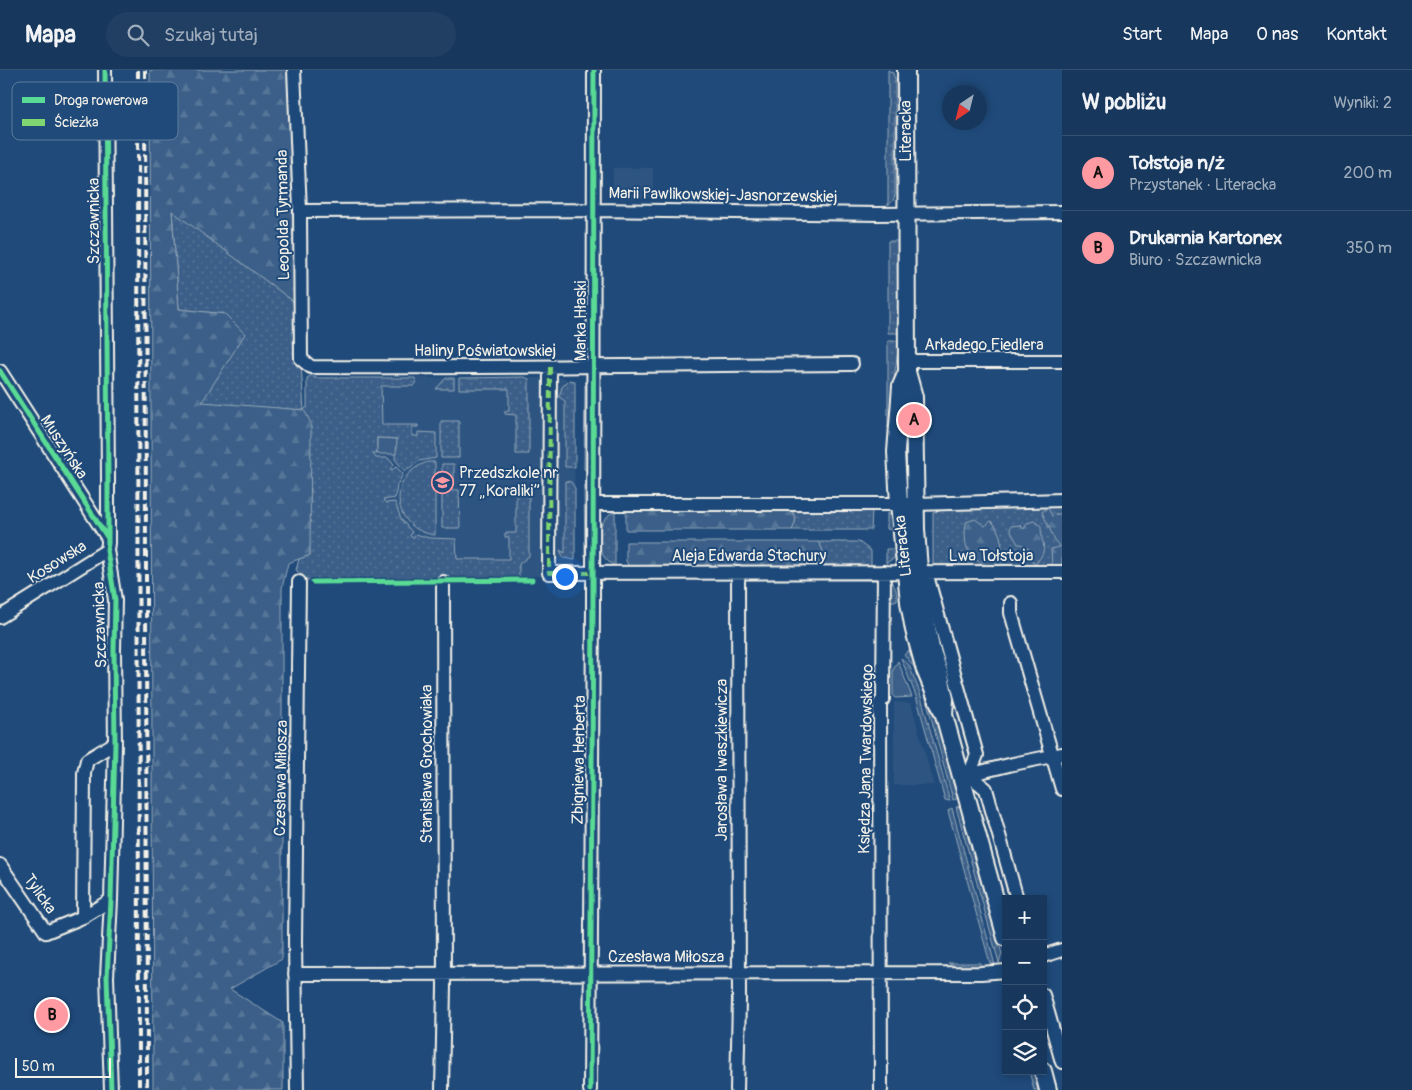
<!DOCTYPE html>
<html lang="pl">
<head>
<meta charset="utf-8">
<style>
	body { margin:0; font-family:Pangolin,sans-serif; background:#203f62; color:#f1f3f6 }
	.controls { position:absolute; right:15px; bottom:15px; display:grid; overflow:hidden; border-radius:0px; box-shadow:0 2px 8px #0003 }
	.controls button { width:45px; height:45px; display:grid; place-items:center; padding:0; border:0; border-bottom:1px solid #365272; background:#17385c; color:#f1f3f6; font:25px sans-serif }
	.compass { position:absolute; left:942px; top:15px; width:45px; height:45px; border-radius:50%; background:#17385c; box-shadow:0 2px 8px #0003; rotate:215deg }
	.scale { position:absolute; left:15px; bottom:12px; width:96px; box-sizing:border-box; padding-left:5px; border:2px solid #f4f1e8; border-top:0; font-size:14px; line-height:18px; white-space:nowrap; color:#f4f1e8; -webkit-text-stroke:4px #1f4a7a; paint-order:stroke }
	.you { position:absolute; left:564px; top:506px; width:18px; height:18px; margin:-12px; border:4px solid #fff; border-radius:50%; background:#1a73e8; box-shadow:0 0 0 8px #1a73e833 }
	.badge { display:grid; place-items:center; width:32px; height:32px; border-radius:50%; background:#ff9aa2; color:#111; font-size:16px; font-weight:700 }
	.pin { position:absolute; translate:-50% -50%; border:2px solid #fff; box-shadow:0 1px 5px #0006 }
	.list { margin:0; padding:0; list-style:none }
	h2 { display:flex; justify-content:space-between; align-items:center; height:65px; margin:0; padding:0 20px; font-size:21px }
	h2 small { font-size:16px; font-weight:400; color:#9eacbb }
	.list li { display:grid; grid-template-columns:32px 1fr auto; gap:15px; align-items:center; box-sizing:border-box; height:75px; padding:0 20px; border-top:1px solid #365272 }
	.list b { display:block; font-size:19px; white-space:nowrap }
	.list p { margin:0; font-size:16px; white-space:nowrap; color:#9eacbb }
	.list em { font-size:16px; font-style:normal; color:#9eacbb }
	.icon { flex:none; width:28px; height:28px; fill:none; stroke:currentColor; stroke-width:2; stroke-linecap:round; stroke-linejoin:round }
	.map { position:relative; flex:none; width:1062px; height:1020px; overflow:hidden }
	header { display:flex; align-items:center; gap:30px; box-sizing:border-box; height:70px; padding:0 25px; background:#17385c; border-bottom:1px solid #365272 }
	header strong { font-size:24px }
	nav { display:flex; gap:28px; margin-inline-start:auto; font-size:18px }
	.search { width:350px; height:45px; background:#203f62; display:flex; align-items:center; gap:12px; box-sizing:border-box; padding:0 18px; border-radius:28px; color:#9eacbb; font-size:19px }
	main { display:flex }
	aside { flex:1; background:#17385c }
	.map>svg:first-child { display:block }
</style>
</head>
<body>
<header>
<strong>Mapa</strong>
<div class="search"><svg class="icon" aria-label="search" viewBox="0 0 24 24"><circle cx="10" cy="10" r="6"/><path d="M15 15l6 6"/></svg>Szukaj tutaj</div>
<nav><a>Start</a><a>Mapa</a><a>O nas</a><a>Kontakt</a></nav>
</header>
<main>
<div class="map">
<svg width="1062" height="1020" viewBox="0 0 1062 1020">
	<defs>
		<pattern id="grass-dots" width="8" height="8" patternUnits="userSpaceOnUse" patternTransform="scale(1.25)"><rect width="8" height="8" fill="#3a5f88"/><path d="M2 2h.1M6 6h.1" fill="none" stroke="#577699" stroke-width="1.8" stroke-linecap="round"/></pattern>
		<pattern id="forest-firs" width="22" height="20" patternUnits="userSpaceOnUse" patternTransform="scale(1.25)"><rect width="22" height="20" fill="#3a5f88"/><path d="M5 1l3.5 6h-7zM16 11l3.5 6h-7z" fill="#577699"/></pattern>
	</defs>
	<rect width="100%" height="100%" fill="#1f4a7a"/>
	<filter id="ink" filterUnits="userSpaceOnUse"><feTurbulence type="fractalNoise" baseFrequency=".02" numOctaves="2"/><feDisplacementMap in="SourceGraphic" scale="10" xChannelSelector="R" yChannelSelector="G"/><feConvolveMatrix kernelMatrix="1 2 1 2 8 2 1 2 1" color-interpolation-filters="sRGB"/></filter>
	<g filter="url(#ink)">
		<path fill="#2d5581" d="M613,98H653V128H613Z
			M321,308H565L574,317L575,506H311L312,318Z
			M894,632L911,633L934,715H894Z"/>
		<path fill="url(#grass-dots)" stroke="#97a8b8" d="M888,0L893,3L895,9V125L893,131L888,135Z
			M172,140L297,234L304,340L307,337V308L314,304V308H415L416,314L413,316H381L382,355H418V357H412V366H418V362L436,363V388L419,391L405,401L395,389L396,369L377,368V384H373L376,388H388L394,395L390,399L392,400L396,397L403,404L397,415L395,428L383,430L386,433L395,432L401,449L412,462L410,466L413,468L416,464L429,468L456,469L457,489H509V467H505V463H516V424H529V486L519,494V508L307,510L296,500L299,489L310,485L304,340L202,333L225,244L179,239Z
			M888,171H898L899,263H888Z
			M888,271H899L888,358Z
			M525,307L529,309V384H516V345L505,344V341H509V319H459V308Z
			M446,308H454V319H436Z
			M569,310L575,311V397H565V331L559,327L562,317Z
			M585,315L587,324V402L584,399Z
			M441,351H459V388H441Z
			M428,392H435V465C391,460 386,405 428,392Z
			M442,394H454V414H442Z
			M565,411L571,412L575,418V490L563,488L560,480L565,483Z
			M587,415V478L585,486L584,416Z
			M442,420H459L460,458H442Z
			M1062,435V497L933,498V443L950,438Z
			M872,440L871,460H792C796,452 797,448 792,441Z
			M615,441V496C593,486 593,451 615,441Z
			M887,443L893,449L895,460L887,459Z
			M818,472H859L871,481V496H819C824,486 825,481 818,472Z
			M886,479H897L894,488L886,493Z
			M890,511C896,516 897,523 897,530L887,533Z
			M909,580L936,649L959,728L953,730L924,621L914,597L904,585Z
			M901,588L909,595L920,623L950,731L945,730L916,626Z
			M961,736L1002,884L999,893L956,737Z
			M952,738L995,895L991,897L948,741Z
			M948,893H980L983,897H957Z
			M1029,1001H1035L1040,1020H1034Z"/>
		<path fill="url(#forest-firs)" stroke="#97a8b8" d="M150,0H288L297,234L172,141L179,239L225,244L245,264L202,332L304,340L311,353L310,485L288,493L282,518V889L230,919L283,953V1020H153Z
			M1048,438L1052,446L1062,443V496H1052L1051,479L1060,477L1055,471L1042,442Z
			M628,441H792C797,448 796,452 792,460H626V444Z
			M975,449L985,456L991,451L995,455L1000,466L1002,477L994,497L988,500C983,494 970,486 968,480C964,472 965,461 966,452Z
			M1034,451L1041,456C1041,477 1050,476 1035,495L1028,484L1029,479L1021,474H1018L1010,460L1011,456L1020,455L1024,459L1027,453Z
			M626,472H818C825,481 824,486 819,496L629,497L626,491Z"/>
		<path fill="#3a5f88" stroke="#97a8b8" d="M377,368L397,369L396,384H377Z
			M898,591L912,627L895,628L893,626V600Z"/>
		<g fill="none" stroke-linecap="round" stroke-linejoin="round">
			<defs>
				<path id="minor" d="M105,0L108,408V473L107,480L115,530L114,580L115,673L111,830L107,907L111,1020
					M294,0L300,141L301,289L311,297C492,298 672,295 852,294
					M300,141L593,140L878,144L1062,142
					M907,291H1062
					M550,297L549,503L1062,502
					M0,301L107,467
					M593,434H915L1062,430
					M926,502L977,685L969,705L986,719L1017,829
					M1011,533V543L1062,719
					M0,547L107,480
					M964,706L1013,694L1062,684
					M0,795L46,862L83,847L111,830
					M83,847L84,703L87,690L115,673
					M1043,886L1062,880
					M295,904L981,903L1006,901
					M1043,925L1062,992
					M297,1020L295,871L299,512
					M442,1020L444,917L443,512
					M590,1020L593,536L594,0
					M737,1020L739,930L738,502
					M881,1020L880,633L883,629L884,502"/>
				<path id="tertiary" d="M906,0L907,302L914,327L916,459L921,526L931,578L940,605L945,629L944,645
					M907,302L901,316L896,382L899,434L909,532L914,560L925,600L944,645L1006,868
					M1043,1001L1048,1020"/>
			</defs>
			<use href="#minor" stroke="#f4f1e8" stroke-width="16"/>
			<use href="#tertiary" stroke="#f4f1e8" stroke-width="20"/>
			<use href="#minor" stroke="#1f4a7a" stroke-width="12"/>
			<use href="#tertiary" stroke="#1f4a7a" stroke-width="16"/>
			<path stroke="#f4f1e8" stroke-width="4" stroke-dasharray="8 4" stroke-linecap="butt" d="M138,0L139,1020
				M145,0L147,1020"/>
			<path stroke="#7fd670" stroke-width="4" stroke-dasharray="8 4" stroke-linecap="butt" d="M550,297L549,503H593"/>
			<defs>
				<path id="cycleway" d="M105,0L108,408V473L107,480L115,530L114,580L115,673L111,830L107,907L111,1020
					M0,301L107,467
					M313,512L532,510
					M590,1020L593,536L594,0"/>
			</defs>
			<use href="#cycleway" stroke="#1f4a7a" stroke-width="8"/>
			<use href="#cycleway" stroke="#5adb95" stroke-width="5"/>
		</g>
	</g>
	<defs>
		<symbol id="school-ring" viewBox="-11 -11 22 22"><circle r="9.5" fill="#1f4a7a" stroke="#ff9aa2" stroke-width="1.5"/><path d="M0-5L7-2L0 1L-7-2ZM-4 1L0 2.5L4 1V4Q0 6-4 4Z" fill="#ff9aa2"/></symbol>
	</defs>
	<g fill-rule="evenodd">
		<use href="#school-ring" x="430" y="400" width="25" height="25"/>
	</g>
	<g text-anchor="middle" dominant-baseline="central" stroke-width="4" stroke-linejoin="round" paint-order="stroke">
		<g font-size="16" fill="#f4f1e8" stroke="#1f4a7a">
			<text transform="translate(906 61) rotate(-90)">Literacka</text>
			<text transform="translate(723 125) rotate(1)">Marii Pawlikowskiej-Jasnorzewskiej</text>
			<text transform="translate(283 145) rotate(-91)">Leopolda Tyrmanda</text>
			<text transform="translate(94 151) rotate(-90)">Szczawnicka</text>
			<text transform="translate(581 251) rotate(-90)">Marka Hłaski</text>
			<text x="984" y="275">Arkadego Fiedlera</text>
			<text x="485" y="281">Haliny Poświatowskiej</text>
			<text transform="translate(64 377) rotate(57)">Muszyńska</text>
			<text transform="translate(903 476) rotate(-96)">Literacka</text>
			<text x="749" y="486">Aleja Edwarda Stachury</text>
			<text x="991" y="486">Lwa Tołstoja</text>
			<text transform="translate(57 492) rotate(-32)">Kosowska</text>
			<text transform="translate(100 555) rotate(-92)">Szczawnicka</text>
			<text transform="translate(866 689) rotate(-89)">Księdza Jana Twardowskiego</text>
			<text transform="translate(579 690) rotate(-89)">Zbigniewa Herberta</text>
			<text transform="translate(722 690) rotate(-90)">Jarosława Iwaszkiewicza</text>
			<text transform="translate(427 694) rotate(-90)">Stanisława Grochowiaka</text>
			<text transform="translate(281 708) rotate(-89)">Czesława Miłosza</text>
			<text transform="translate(40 824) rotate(55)">Tylicka</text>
			<text x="666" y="887">Czesława Miłosza</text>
		</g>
		<g font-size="16" fill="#f4f1e8" stroke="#1f4a7a" text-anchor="start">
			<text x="459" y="403">Przedszkole nr<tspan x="459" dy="18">77 „Koraliki”</tspan></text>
		</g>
	</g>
	<rect x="12" y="12" width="166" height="58" rx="8" fill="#1f4a7a" stroke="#5f7c9b" stroke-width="1"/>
	<rect x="22" y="27" width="23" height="6" fill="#5adb95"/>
	<rect x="22" y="49" width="23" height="7" fill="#7fd670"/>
	<g font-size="14" fill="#f4f1e8">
		<text x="54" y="35">Droga rowerowa</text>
		<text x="54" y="57">Ścieżka</text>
	</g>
</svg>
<div class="controls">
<button>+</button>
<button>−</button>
<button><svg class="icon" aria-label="locate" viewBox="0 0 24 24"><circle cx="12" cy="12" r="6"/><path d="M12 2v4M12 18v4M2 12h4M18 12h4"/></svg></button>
<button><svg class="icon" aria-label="layers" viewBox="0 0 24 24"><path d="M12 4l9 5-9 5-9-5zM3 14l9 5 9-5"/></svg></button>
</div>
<svg class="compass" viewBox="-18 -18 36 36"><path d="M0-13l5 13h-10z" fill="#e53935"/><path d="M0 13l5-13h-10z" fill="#9eacbb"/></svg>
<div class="scale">50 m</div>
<div class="you"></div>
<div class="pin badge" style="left:914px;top:350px">A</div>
<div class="pin badge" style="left:52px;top:945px">B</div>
</div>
<aside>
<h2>W pobliżu<small>Wyniki: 2</small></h2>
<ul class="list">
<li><span class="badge">A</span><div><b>Tołstoja n/ż</b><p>Przystanek · Literacka</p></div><em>200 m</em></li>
<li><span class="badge">B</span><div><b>Drukarnia Kartonex</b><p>Biuro · Szczawnicka</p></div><em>350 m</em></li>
</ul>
</aside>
</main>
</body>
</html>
